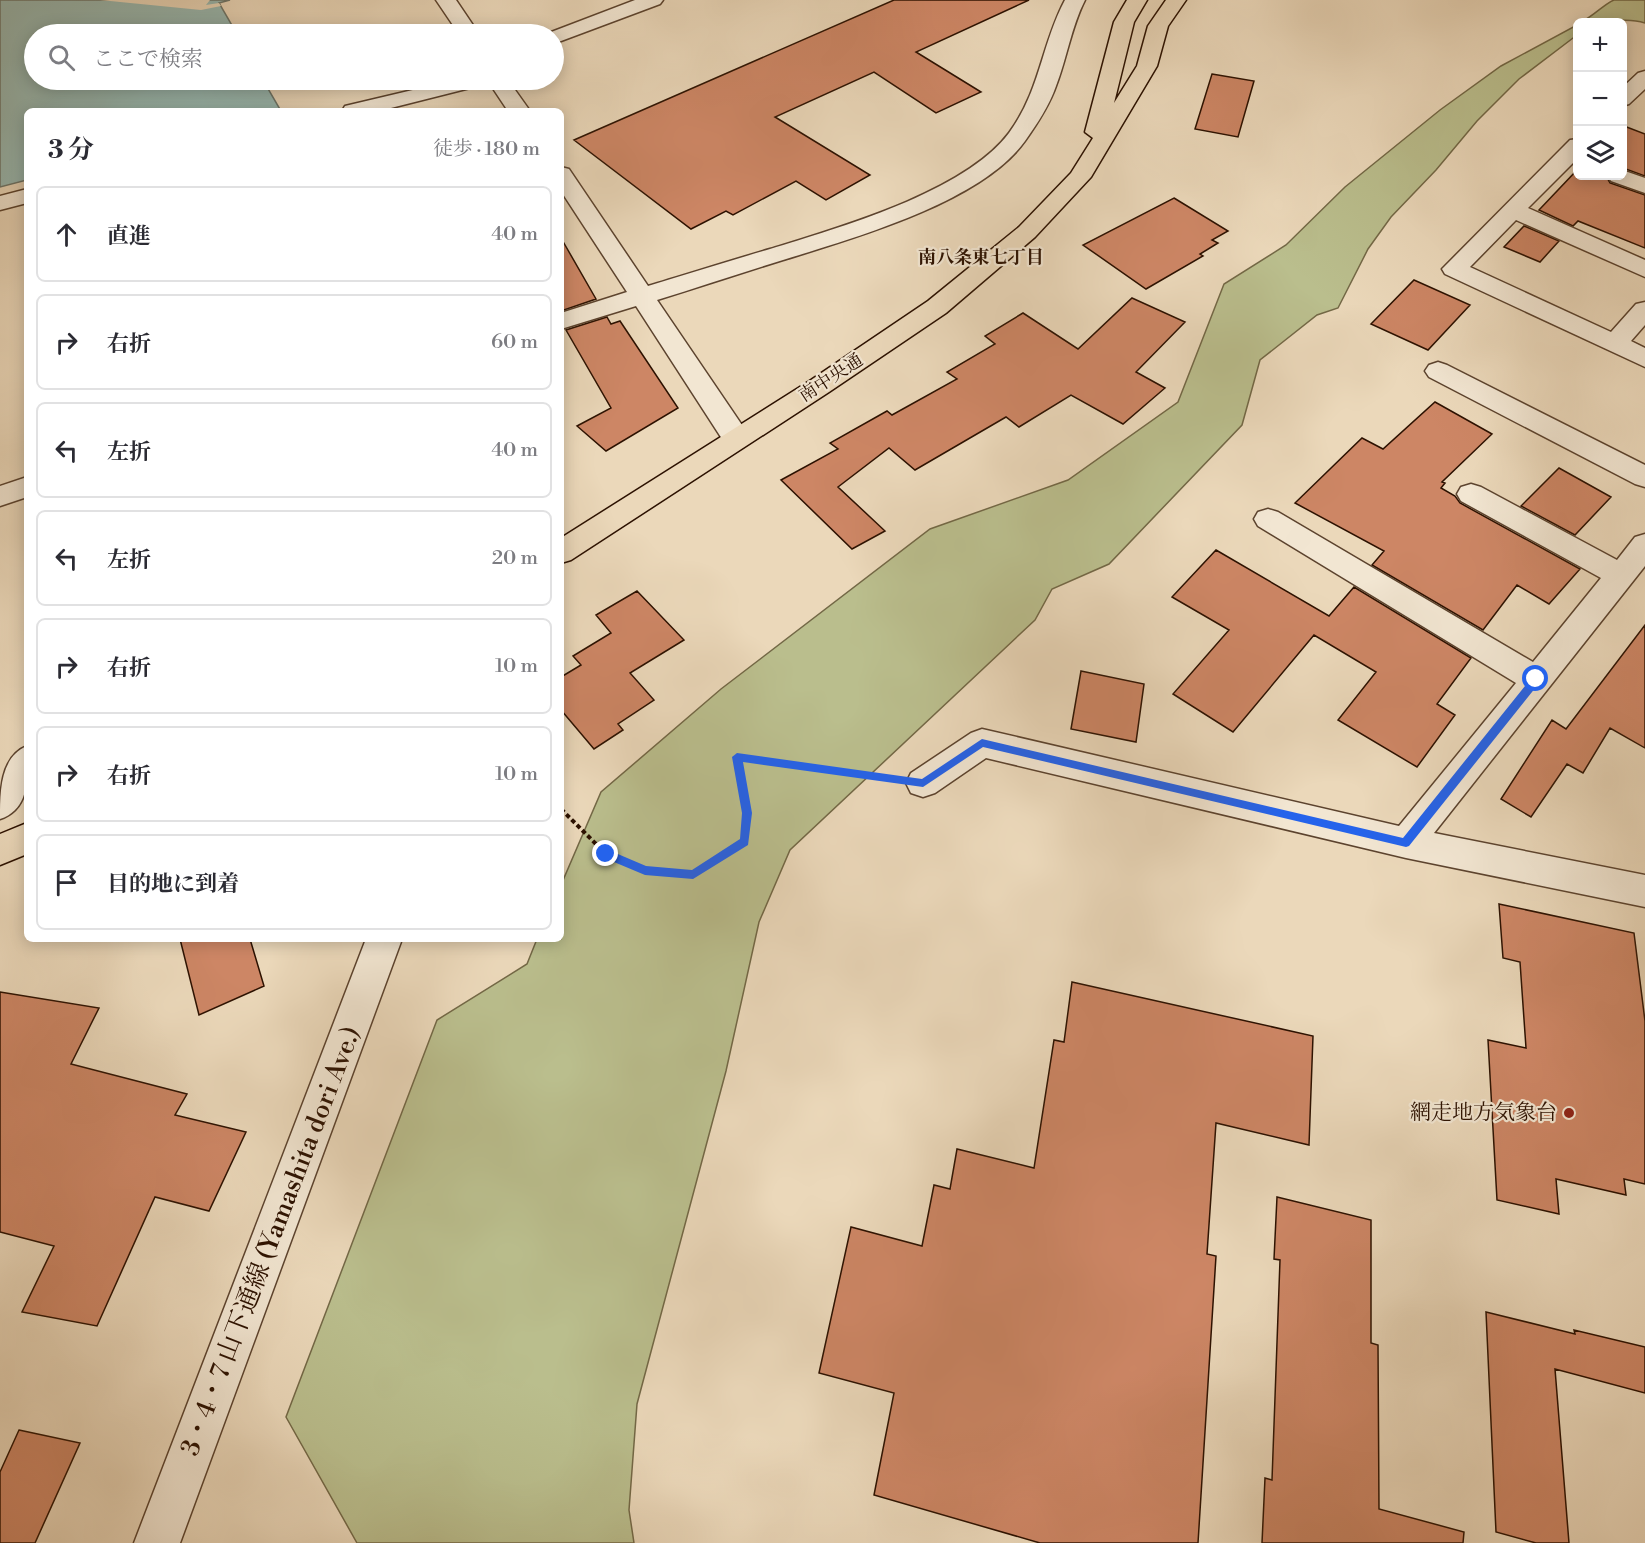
<!DOCTYPE html>
<html lang="ja">
<head>
<meta charset="utf-8">
<style>
	body { margin:0; font-family:"Libre Bodoni","Noto Serif JP",serif; background:#f2f2f3; color:#2b2b33 }
	.controls { position:absolute; right:18px; top:18px; display:grid; overflow:hidden; border-radius:9px; box-shadow:0 3px 15px #0003 }
	.controls button { width:54px; height:54px; display:grid; place-items:center; padding:0; border:0; border-bottom:2px solid #e1e1e2; background:#fff; color:#2b2b33; font:30px sans-serif }
	.stop { position:absolute; width:18px; height:18px; margin:-14px; border:4px solid #2563eb; border-radius:50%; background:#fff }
	.stop.end { background:#2563eb; border-color:#fff; box-shadow:0 2px 6px #0008 }
	.list { margin:0; padding:0; list-style:none }
	h2 { display:flex; justify-content:space-between; align-items:center; height:78px; margin:0; padding:0 24px; font-size:26px }
	h2 small { font-size:20px; font-weight:400; color:#7c7c81 }
	.list li { display:grid; grid-template-columns:39px 1fr auto; gap:18px; align-items:center; box-sizing:border-box; height:96px; margin:0 12px 12px; padding:0 12px; border:2px solid #e1e1e2; border-radius:9px }
	.list b { display:block; font-size:22px; white-space:nowrap }
	.list em { font-size:20px; font-style:normal; color:#7c7c81 }
	.icon { flex:none; width:33px; height:33px; fill:none; stroke:currentColor; stroke-width:2; stroke-linecap:round; stroke-linejoin:round }
	.map { position:relative; flex:none; width:1645px; height:1543px; overflow:hidden }
	.search { position:absolute; background:#fff; box-shadow:0 3px 15px #0003; left:24px; top:24px; width:540px; height:66px; display:flex; align-items:center; gap:15px; box-sizing:border-box; padding:0 21px; border-radius:33px; color:#7c7c81; font-size:22px }
	.panel { position:absolute; background:#fff; box-shadow:0 3px 15px #0003; left:24px; top:108px; width:540px; height:834px; border-radius:9px }
	.map>svg:first-child { display:block }
</style>
</head>
<body>
<div class="map">
<svg width="1645" height="1543" viewBox="0 0 1645 1543">
	<rect width="100%" height="100%" fill="#ebd8ba"/>
	<filter id="stains"><feTurbulence type="fractalNoise" baseFrequency=".00333" numOctaves="4"/><feColorMatrix values="0 0 0 0 .2 0 0 0 0 .09 0 0 0 0 .02 0 0 0 .5 -.17"/></filter>
	<radialGradient id="worn" r=".72"><stop offset=".6" stop-color="#630" stop-opacity="0"/><stop offset="1" stop-color="#630" stop-opacity=".3"/></radialGradient>
	<path fill="#babe8d" stroke="#736846" stroke-width="1.5" d="M1614,0H1645V23C1625,17 1602,23 1581,22C1594,16 1604,4 1614,0Z
		M1577,25V35L1519,79L1477,121L1436,170L1391,217L1368,249L1338,308L1317,315L1260,360L1242,425L1109,564L1052,589L1035,620L790,850L759,922L726,1071L637,1404L629,1510L634,1543H357L286,1417L437,1020L527,964L537,939H561V885L601,792L721,689L930,529L1068,480L1178,402L1224,284L1286,245L1345,187L1440,110L1501,66Z"/>
	<path fill="#98b9b2" stroke="#6d766b" stroke-width="1.5" d="M0,0H230L219,3L237,34H34V80H263L281,111H27V180L0,187Z"/>
	<path fill="#ebd8ba" d="M100,0H210L206,5L219,3L221,6L201,10Z"/>
	<path fill="#cd8665" stroke="#2c1100" stroke-width="1.5" d="M894,0H1029L916,52L981,92L936,113L874,72L775,117L870,175L826,200L796,181L733,215L726,211L691,229L574,140Z
		M1212,74L1254,81L1238,137L1195,129Z
		M1624,126L1645,134V176L1623,168Z
		M1578,169V176H1606L1610,183L1645,195V248L1578,221L1573,226L1539,210Z
		M1174,198L1228,231L1212,240L1218,243L1200,254L1203,256L1146,289L1083,245Z
		M1524,226L1559,241L1540,262L1504,247Z
		M561,238L596,299L561,311Z
		M1414,280L1470,305L1428,350L1371,324Z
		M1132,298L1185,322L1136,372L1165,388L1123,424L1071,395L1019,427L1006,417L915,470L889,448L838,487L885,531L852,549L781,480L838,449L830,443L887,411L892,415L957,379L947,372L995,344L985,336L1023,313L1078,349Z
		M607,317L611,324L620,321L678,408L606,451L577,426L611,408L566,330Z
		M1435,402L1492,434L1442,482L1445,483L1441,488L1455,496L1460,503L1580,569L1549,604L1517,585L1483,630L1372,565L1384,551L1295,503L1362,438L1383,449Z
		M1559,468L1611,497L1575,535L1521,506Z
		M1216,550L1329,616L1354,587L1471,658L1437,704L1455,715L1417,767L1338,720L1376,672L1314,635L1233,732L1173,694L1229,630L1172,597Z
		M637,591L684,640L630,673L654,700L618,724L623,730L594,749L561,710V677L581,665L573,656L611,633L596,615Z
		M1645,625V748L1610,728L1583,773L1567,764L1531,817L1501,799L1552,720L1566,729Z
		M1081,671L1144,684L1136,742L1071,729Z
		M1499,904L1634,933L1645,1021V1184L1624,1179L1626,1195L1556,1179L1559,1214L1497,1200L1488,1040L1526,1048L1520,962L1503,958Z
		M180,939H250L264,986L199,1015Z
		M1072,982L1313,1036L1309,1145L1216,1123L1207,1254L1216,1256L1198,1543H1040L874,1495L894,1393L819,1373L851,1227L922,1246L934,1185L950,1189L957,1149L1034,1168L1054,1040L1064,1042Z
		M0,992L99,1008L71,1064L187,1094L175,1115L246,1132L209,1211L155,1197L97,1326L22,1312L54,1246L0,1232Z
		M1277,1197L1371,1220V1343L1378,1345L1379,1509L1464,1532L1463,1543H1262L1265,1478L1272,1480L1280,1260L1274,1259Z
		M1486,1312L1575,1334L1574,1330L1645,1347V1393L1555,1369L1569,1543H1536L1496,1532Z
		M19,1430L80,1443L35,1543H0V1472Z"/>
	<g fill="none" stroke-linecap="round" stroke-linejoin="round">
		<defs>
			<path id="minor" d="M436,0H456L479,34H459Z
				M635,0H663L660,4L561,41L554,43V34H546Z
				M1065,0H1085C1071,27 1067,58 1056,86C1049,106 1037,124 1025,141C982,202 852,239 783,260C741,273 699,287 657,300L746,431L750,438L746,445L736,447L726,445L636,306L561,329V313L627,292L561,191V167L569,169L648,286C688,274 729,261 770,249C838,228 965,192 1009,133C1041,89 1041,45 1065,0Z
				M1645,71V89L1629,104L1622,106V88L1638,73Z
				M455,80H508L530,111H508L488,81L486,84L379,111H342L345,106Z
				M1578,139V158L1528,208L1645,260V277L1516,220L1470,267L1611,332L1636,304L1645,302V325L1631,341L1645,348V367L1445,274L1442,269L1570,140Z
				M1622,170L1645,178V193L1611,181L1608,176H1622Z
				M27,189V203L0,210V196Z
				M1438,362L1447,365L1645,465V487L1635,484L1429,377L1425,371L1429,365Z
				M27,477V497L0,506V486Z
				M1471,484L1481,487L1617,560L1635,537L1645,534V566L1434,833L1645,875V907L1406,858L986,758L935,793L923,797L911,793L906,783L911,773L971,733L982,729L1399,826L1516,683L1258,526L1254,519L1258,512L1268,509L1278,512L1533,662L1601,578L1461,501L1457,494L1461,487Z
				M27,746C27,774 32,808 0,819C0,792 0,757 27,746Z
				M366,939H402L180,1543H134Z"/>
			<path id="highway" d="M1127,0H1147L1134,22L1114,103L1137,66L1148,26L1166,0H1186L1168,26L1157,66L1091,177L1035,237L946,313L829,392L571,560L561,563V538L811,380L928,301L1019,227L1071,173L1093,138L1085,132L1114,22Z
				M27,823V854L0,865V834Z"/>
		</defs>
		<use href="#minor" stroke="#5c432e" stroke-width="3"/>
		<use href="#highway" stroke="#2c1100" stroke-width="3"/>
		<path stroke="#2c1100" stroke-width="4" stroke-dasharray="4.5 3" stroke-linecap="butt" d="M561,809L606,854L645,870L693,875L745,842L747,813L737,757L887,778"/>
		<use href="#minor" fill="#f2e6d2" fill-rule="evenodd"/>
		<use href="#highway" fill="#ebd8ba" fill-rule="evenodd"/>
	</g>
	<path fill="#2563eb" d="M1536,675L1541,679L1540,682L1409,846L1406,847L983,747L923,787L743,762L752,813L748,845L693,879L645,875L602,857L600,854L606,849L646,866L692,870L740,839L742,813L732,757L737,753L922,779L982,739L1403,838L1533,676Z"/>
	<circle fill="#8f2418" stroke="#f2e6d2" stroke-width="2" cx="1569" cy="1113" r="6"/>
	<g text-anchor="middle" dominant-baseline="central" stroke-width="4.5" stroke-linejoin="round" paint-order="stroke">
		<g font-size="18" font-weight="bold" fill="#2c1100" stroke="#f2e6d2">
			<text x="981" y="257">南八条東七丁目</text>
		</g>
		<g font-size="18" fill="#2c1100" stroke="#f2e6d2">
			<text transform="translate(831 378) rotate(-33)">南中央通</text>
		</g>
		<g font-size="21" fill="#2c1100" stroke="#f2e6d2" text-anchor="end">
			<text x="1557" y="1113">網走地方気象台</text>
		</g>
		<g font-size="26" fill="#2c1100" stroke="#f2e6d2">
			<text transform="translate(271 1241) rotate(-69)">3・4・7 山下通線 (Yamashita dori Ave.)</text>
		</g>
	</g>
	<rect width="100%" height="100%" filter="url(#stains)"/>
	<rect width="100%" height="100%" fill="url(#worn)"/>
</svg>
<div class="controls">
<button>+</button>
<button>−</button>
<button><svg class="icon" aria-label="layers" viewBox="0 0 24 24"><path d="M12 4l9 5-9 5-9-5zM3 14l9 5 9-5"/></svg></button>
</div>
<div class="stop" style="left:1536px;top:679px"></div>
<div class="stop end" style="left:606px;top:854px"></div>
<div class="search"><svg class="icon" aria-label="search" viewBox="0 0 24 24"><circle cx="10" cy="10" r="6"/><path d="M15 15l6 6"/></svg>ここで検索</div>
<section class="panel">
<h2>3 分<small>徒歩 · 180 m</small></h2>
<ul class="list">
<li><svg class="icon" aria-label="ahead" viewBox="0 0 24 24"><path d="M12 20V5M6 11l6-6 6 6"/></svg><div><b>直進</b></div><em>40 m</em></li>
<li><svg class="icon" aria-label="right" viewBox="0 0 24 24"><path d="M7 20v-9h11M14 6l5 5-5 5"/></svg><div><b>右折</b></div><em>60 m</em></li>
<li><svg class="icon" aria-label="left" viewBox="0 0 24 24"><path d="M17 20v-9H6M10 6l-5 5 5 5"/></svg><div><b>左折</b></div><em>40 m</em></li>
<li><svg class="icon" aria-label="left" viewBox="0 0 24 24"><path d="M17 20v-9H6M10 6l-5 5 5 5"/></svg><div><b>左折</b></div><em>20 m</em></li>
<li><svg class="icon" aria-label="right" viewBox="0 0 24 24"><path d="M7 20v-9h11M14 6l5 5-5 5"/></svg><div><b>右折</b></div><em>10 m</em></li>
<li><svg class="icon" aria-label="right" viewBox="0 0 24 24"><path d="M7 20v-9h11M14 6l5 5-5 5"/></svg><div><b>右折</b></div><em>10 m</em></li>
<li><svg class="icon" aria-label="arrive" viewBox="0 0 24 24"><path d="M6 21V4h12l-3 4 3 4H6"/></svg><div><b>目的地に到着</b></div></li>
</ul>
</section>
</div>
</body>
</html>
